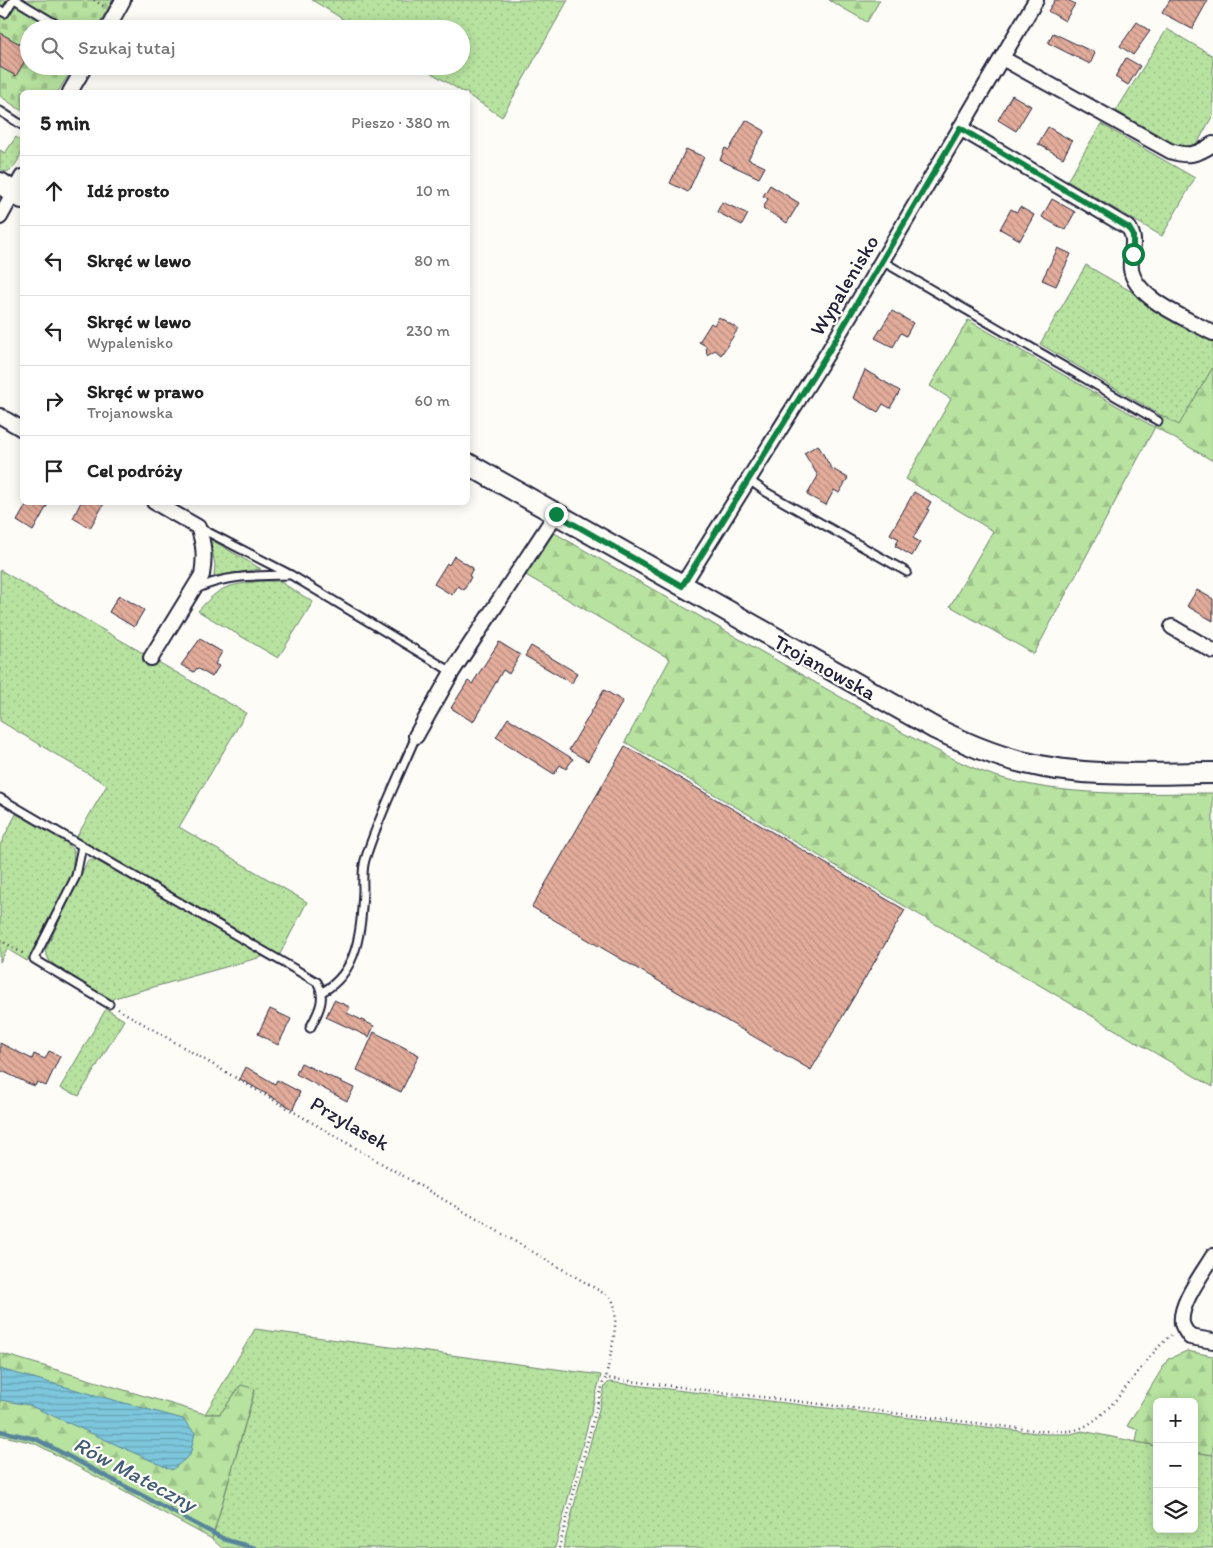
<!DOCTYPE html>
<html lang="pl">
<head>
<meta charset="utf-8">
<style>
	body { margin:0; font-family:Itim,sans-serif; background:#f2f2f2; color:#222 }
	.controls { position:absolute; right:15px; bottom:15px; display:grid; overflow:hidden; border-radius:8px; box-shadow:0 2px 12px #0003 }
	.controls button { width:45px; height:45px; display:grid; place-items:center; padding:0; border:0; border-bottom:1px solid #e0e0e0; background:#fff; color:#222; font:25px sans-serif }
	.stop { position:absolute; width:15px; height:15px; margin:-11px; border:4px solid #0b8043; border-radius:50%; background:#fff }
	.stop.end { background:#0b8043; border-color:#fff; box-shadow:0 1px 5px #0008 }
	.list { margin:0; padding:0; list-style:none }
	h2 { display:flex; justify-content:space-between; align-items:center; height:65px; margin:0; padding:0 20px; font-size:21px }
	h2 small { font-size:16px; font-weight:400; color:#767676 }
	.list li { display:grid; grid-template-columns:32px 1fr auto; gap:15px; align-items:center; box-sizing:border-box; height:70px; padding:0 20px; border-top:1px solid #e0e0e0 }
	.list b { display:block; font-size:19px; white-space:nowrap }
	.list p { margin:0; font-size:16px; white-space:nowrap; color:#767676 }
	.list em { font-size:16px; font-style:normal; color:#767676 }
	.icon { flex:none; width:28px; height:28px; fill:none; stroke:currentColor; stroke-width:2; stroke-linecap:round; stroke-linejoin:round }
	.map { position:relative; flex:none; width:1213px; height:1548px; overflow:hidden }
	.search { position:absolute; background:#fff; box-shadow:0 2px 12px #0003; left:20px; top:20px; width:450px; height:55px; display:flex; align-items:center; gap:12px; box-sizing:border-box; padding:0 18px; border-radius:28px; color:#767676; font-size:19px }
	.panel { position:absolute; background:#fff; box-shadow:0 2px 12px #0003; left:20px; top:90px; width:450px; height:415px; border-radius:8px }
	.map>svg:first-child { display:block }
</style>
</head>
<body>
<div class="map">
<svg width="1213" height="1548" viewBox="0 0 1213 1548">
	<defs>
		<pattern id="grass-dots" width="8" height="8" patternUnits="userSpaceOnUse" patternTransform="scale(1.25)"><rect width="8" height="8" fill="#b7e29f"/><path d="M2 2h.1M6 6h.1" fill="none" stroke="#9dc28a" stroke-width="1.8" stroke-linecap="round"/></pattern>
		<pattern id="forest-firs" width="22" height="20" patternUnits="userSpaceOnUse" patternTransform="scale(1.25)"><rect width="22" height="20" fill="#b7e29f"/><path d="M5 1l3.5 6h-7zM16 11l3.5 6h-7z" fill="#9dc28a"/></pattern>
		<pattern id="cemetery-stones" width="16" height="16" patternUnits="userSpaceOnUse" patternTransform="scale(1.25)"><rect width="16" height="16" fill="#b7e29f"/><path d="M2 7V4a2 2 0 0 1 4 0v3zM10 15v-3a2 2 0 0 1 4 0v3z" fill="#9dc28a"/></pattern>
		<pattern id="water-rules" width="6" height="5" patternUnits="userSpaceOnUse" patternTransform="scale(1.25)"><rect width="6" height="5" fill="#7dc7dd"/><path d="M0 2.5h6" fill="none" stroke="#66a1b4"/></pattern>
		<pattern id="building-back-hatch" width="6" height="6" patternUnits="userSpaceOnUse" patternTransform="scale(1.25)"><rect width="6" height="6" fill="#e4ad9b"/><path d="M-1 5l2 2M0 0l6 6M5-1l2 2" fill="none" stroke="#b88c80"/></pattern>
	</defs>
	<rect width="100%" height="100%" fill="#fdfcf7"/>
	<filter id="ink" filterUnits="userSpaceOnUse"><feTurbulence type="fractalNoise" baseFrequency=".02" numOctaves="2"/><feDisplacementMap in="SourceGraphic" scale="10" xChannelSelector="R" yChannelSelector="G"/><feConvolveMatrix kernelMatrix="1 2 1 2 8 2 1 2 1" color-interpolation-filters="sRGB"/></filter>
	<g filter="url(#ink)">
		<path fill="url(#grass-dots)" stroke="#6c826d" d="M312,0H568L502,117L468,95V92H463L420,66H461V29H359Z
			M1167,29L1213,56V115L1197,144L1180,148L1116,111Z
			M1101,124L1195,178L1162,236L1067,181Z
			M16,137L22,142C23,153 16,169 6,172L0,169V150L5,153Z
			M1086,265L1213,339V367L1179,426L1040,344Z
			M210,539L261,569L214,576L215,565Z
			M0,570L246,713L179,827L307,902L279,956L76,838L107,785L0,721Z
			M261,581H279L313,602L278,658L198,611C222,584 227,586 261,581Z
			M16,814L64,840L74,851L72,875L27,961L7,949L0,962V845Z
			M88,860H95L265,956L114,998L111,1001L50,962L45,951Z
			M106,1009L124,1020L79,1096L60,1088Z
			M255,1329L601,1375L555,1548H222L212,1539L255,1390L241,1385L220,1414H205Z
			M609,1382L1045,1434H1071L1082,1431L1157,1446V1529H1194V1452L1213,1455V1548H563L605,1386Z"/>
		<path fill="url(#forest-firs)" stroke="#6c826d" d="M829,0H880L867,22Z
			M968,320L1154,427L1161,415L1179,425L1213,367V461L1155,427L1034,654L950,606L993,531L906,479L951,399L930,386Z
			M551,531L905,734C933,748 962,765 992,775C1063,798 1139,793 1213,793V1087L625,742L670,659L524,574Z
			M1187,1351L1213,1356V1455L1194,1452V1402H1157V1446L1136,1442L1138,1430L1127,1426L1168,1359Z
			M0,1353L205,1414H220L241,1385L255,1389L212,1539L34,1443L0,1435Z"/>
		<path fill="url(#cemetery-stones)" stroke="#6c826d" d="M0,0H113L96,29H29V66H74L58,92H22V111L0,96Z"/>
		<path fill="url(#water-rules)" stroke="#59859c" d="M0,1369L183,1419L195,1433L190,1455L172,1470L29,1405L0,1400Z"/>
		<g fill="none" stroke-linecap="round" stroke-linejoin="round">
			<path stroke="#59859c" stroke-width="4.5" d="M0,1431L36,1439L226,1540L255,1548"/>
		</g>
		<path fill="url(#building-back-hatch)" stroke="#22223b" d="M1055,0H1068L1075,4L1065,21L1048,11Z
			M1170,0H1208L1192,29L1162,13Z
			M1137,22L1150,31L1133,55L1120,46Z
			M0,33L29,49V54L16,76L0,67Z
			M1053,33L1095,53L1090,64L1048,43Z
			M1126,58L1140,66L1128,85L1115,77Z
			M1012,95L1031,106L1016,131L998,120Z
			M746,120L765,131L748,159L765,167L759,178L720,160L725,148L729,150Z
			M1048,127L1072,141L1063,158L1038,144Z
			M686,149L704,157L688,192L670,183Z
			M770,185L799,203L787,223L763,208L768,199L763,196Z
			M1052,199L1075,212L1065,230L1042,217Z
			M722,202L748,214L742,225L717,212Z
			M1020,207L1034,215L1020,240L1000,229L1011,209L1017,212Z
			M1058,248L1071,254L1056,286L1042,280Z
			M892,311L913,323L906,336L901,333L893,347L875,338Z
			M719,317L738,329L721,355L715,350L707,355L706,346L699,342L711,323L714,325Z
			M865,370L900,391L890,408L883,404L878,412L853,398Z
			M818,445L831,468L848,478L839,493L834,490L826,505L807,495L818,476L804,453Z
			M914,492L931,502L927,509L929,510L913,538L920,542L912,556L895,546L899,539L890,534Z
			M28,502H49L33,531L17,521Z
			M81,502H105L90,528L73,518Z
			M454,556L473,568L469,576L471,577L464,590L458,586L452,595L434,584L447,563L449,565Z
			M1197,590L1213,599V621L1187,606Z
			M119,595L144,610L134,627L109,612Z
			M200,639L222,652L215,664L219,666L212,677L197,668L194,672L181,665Z
			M499,642L520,655L509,674L503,670L473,722L451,708L468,681L472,684Z
			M531,646L577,673L572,683L525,656Z
			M604,690L623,701L588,761L569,750Z
			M508,718L573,759L566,769L560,765L554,774L496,737Z
			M625,746L905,910L811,1070L532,907Z
			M334,1000L350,1007L347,1013L374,1026L369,1037L326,1017Z
			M270,1009L291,1019L278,1045L258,1034Z
			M374,1032L419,1055L401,1092L357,1070Z
			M0,1043L32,1059L34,1054L45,1059L49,1051L60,1056L46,1086L37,1082L35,1086L27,1083L0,1070Z
			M301,1063L354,1088L347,1101L296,1074Z
			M246,1067L275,1084L277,1080L300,1092L293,1109L240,1079Z"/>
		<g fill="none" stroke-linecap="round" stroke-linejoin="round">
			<defs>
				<path id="lane" d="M16,0L64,29
					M0,10L5,13L13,0
					M0,111L22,125
					M882,261L1158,421
					M749,480L766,492L907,572
					M200,528L291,575L452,672
					M196,589C225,575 256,576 288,575
					M0,798L82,846L76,876L34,959L109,1004
					M82,846L317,982C327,998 318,1013 310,1028
					M322,992C359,972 361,929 363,891C363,881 362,870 365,860C377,820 399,776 416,736"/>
				<path id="street" d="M107,29L123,0
					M1002,58L1170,151C1188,157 1197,155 1213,144
					M70,92L85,66
					M960,128L1129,228C1138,242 1129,254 1131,269C1135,299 1188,319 1213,333
					M0,217L22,177
					M0,416L22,429
					M682,586L827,354L1036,0
					M1172,627L1213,651
					M151,658L202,575C205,556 204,544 198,527L154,502
					M416,736L452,672L556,514
					M1213,1256C1203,1273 1179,1304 1182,1323C1183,1328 1187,1333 1190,1337L1213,1341"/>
				<path id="secondary" d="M0,183L22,198
					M468,464L936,729C966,743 994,756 1026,763C1086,778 1151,773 1213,773"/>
			</defs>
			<use href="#lane" stroke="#22223b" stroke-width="11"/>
			<use href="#street" stroke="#22223b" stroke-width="18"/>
			<use href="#secondary" stroke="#22223b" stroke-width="24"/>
			<path stroke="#22223b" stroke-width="2.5" stroke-dasharray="1 4" stroke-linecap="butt" d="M94,0L103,6
				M0,940L24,954
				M118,1009L610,1297C623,1310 609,1359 606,1378
				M559,1548L603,1383L606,1378L1042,1431C1055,1431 1069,1433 1081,1428C1114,1415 1142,1359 1171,1335"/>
			<use href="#lane" stroke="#fdfcf7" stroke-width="7"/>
			<use href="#street" stroke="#fdfcf7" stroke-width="14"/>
			<use href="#secondary" stroke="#fdfcf7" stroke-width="20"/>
		</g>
	</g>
	<g fill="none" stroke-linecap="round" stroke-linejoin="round" filter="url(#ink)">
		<path stroke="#0b8043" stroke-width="6" d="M556,514L682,586L827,354L960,128L1129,228L1133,235V254"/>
	</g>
	<g text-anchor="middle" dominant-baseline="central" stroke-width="4.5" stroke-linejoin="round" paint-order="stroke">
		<g font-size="21" fill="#22223b" stroke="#fdfcf7">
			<text transform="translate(844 285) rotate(-59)">Wypalenisko</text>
			<text transform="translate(825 667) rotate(29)">Trojanowska</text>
			<text transform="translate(350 1123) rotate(30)">Przylasek</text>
		</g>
		<g font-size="22" font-style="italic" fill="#425c74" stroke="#fdfcf7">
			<text transform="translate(135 1474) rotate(28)">Rów Mateczny</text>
		</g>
	</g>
</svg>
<div class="controls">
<button>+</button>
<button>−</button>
<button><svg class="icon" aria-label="layers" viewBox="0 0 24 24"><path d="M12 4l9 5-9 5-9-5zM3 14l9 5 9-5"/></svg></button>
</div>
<div class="stop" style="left:1133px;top:254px"></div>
<div class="stop end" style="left:556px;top:514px"></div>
<div class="search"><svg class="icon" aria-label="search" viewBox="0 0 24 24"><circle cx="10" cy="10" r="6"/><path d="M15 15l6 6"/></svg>Szukaj tutaj</div>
<section class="panel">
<h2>5 min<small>Pieszo · 380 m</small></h2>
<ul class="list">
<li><svg class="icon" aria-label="ahead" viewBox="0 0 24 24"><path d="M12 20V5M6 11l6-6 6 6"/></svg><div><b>Idź prosto</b></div><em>10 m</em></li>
<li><svg class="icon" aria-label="left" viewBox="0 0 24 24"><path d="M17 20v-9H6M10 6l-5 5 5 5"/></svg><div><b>Skręć w lewo</b></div><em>80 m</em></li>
<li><svg class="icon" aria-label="left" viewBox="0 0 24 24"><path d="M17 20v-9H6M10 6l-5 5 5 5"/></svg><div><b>Skręć w lewo</b><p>Wypalenisko</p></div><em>230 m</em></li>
<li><svg class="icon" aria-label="right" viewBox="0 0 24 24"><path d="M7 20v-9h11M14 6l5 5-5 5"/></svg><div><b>Skręć w prawo</b><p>Trojanowska</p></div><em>60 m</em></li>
<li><svg class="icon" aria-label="arrive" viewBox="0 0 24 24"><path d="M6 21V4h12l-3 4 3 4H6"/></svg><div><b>Cel podróży</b></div></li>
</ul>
</section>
</div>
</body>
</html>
